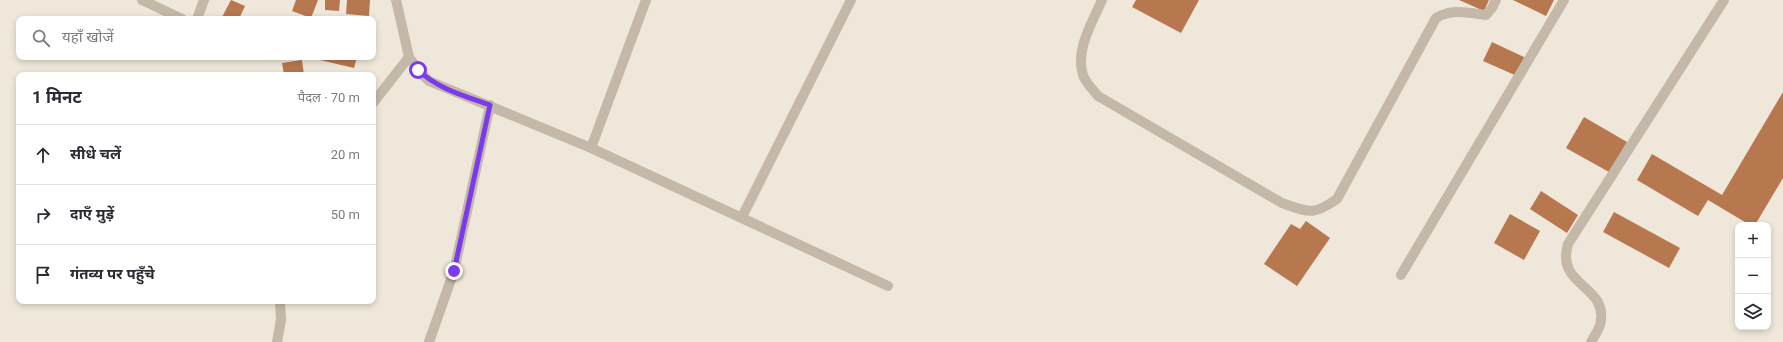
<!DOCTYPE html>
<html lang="hi">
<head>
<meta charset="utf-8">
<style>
	body { margin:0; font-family:Roboto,"Noto Sans Devanagari",sans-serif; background:#f2f2f3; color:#2b2b33 }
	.controls { position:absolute; right:12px; bottom:12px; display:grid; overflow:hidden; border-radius:8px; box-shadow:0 2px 6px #0003 }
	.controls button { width:36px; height:36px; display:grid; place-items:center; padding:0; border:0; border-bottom:1px solid #e1e1e2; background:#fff; color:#2b2b33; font:20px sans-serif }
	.stop { position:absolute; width:12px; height:12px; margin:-9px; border:3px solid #7c3aed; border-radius:50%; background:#fff }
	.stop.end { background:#7c3aed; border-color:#fff; box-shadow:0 1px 4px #0008 }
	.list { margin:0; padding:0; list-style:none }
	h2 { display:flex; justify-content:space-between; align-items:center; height:52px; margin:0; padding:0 16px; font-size:17px }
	h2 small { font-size:13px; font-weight:400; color:#7c7c81 }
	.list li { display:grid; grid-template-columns:26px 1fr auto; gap:12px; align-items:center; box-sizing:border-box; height:60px; padding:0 16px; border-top:1px solid #e1e1e2 }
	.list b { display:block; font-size:15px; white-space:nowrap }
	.list em { font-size:13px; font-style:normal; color:#7c7c81 }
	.icon { flex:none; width:22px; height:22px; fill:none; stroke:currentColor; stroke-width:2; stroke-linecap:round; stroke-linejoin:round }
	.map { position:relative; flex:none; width:1783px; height:342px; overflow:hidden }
	.search { position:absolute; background:#fff; box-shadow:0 2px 6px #0003; left:16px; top:16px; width:360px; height:44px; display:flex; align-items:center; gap:10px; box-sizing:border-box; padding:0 14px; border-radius:8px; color:#7c7c81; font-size:15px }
	.panel { position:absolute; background:#fff; box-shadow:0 2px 6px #0003; left:16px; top:72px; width:360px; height:232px; border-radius:8px }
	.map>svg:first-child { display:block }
</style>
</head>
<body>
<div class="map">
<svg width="1783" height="342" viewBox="0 0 1783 342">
	<rect width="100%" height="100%" fill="#eee7da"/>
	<path fill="#b7774f" d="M231,0L245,6L239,19H221Z
		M296,0H318L311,18L292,11Z
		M325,0H340L339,11L325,10Z
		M347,0H370L369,16L346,14Z
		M1136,0H1199L1181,33L1132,7Z
		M1459,0H1489L1484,11Z
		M1513,0H1554L1546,16Z
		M1492,42L1526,58L1517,76L1483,61Z
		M307,57H357L354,68Z
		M302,60L304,75H284L282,63Z
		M1783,92V178L1755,225H1750L1708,200L1698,216L1637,180L1652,154L1722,195Z
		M1584,117L1627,142L1609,172L1566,148Z
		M1541,191L1578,215L1567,233L1530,209Z
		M1614,212L1680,248L1669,268L1603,232Z
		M1510,214L1540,231L1524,260L1494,243Z
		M1306,221L1330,238L1297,286L1264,264L1291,224L1300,229Z"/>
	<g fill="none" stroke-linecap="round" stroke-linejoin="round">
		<path stroke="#c4b9a8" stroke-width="10" d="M142,0L182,19
			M396,0L409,57L418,70L429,81L591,148L888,286
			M1102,0C1092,23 1075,50 1083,75C1085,82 1093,90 1098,96L1282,203C1309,212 1313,216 1337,199L1436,18C1452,8 1469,13 1486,15L1492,8L1496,0
			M197,19L204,0
			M373,103L409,57
			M591,148L646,0
			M742,217L851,0
			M1401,275L1564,0
			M277,342L281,320L280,301
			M429,342L454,271L490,105
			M1591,342C1594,337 1598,331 1600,325C1610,284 1555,288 1568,244L1724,0"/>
	</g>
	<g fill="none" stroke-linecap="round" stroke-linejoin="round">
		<path stroke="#7c3aed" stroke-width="5" d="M418,70C438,89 465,96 490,105L454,271"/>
	</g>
</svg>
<div class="controls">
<button>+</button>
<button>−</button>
<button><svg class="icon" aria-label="layers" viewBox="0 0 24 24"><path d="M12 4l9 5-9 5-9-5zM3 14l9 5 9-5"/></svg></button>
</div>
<div class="stop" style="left:418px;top:70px"></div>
<div class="stop end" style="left:454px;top:271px"></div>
<div class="search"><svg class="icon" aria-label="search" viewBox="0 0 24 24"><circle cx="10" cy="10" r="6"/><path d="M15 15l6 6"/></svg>यहाँ खोजें</div>
<section class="panel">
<h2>1 मिनट<small>पैदल · 70 m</small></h2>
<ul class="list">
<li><svg class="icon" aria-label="ahead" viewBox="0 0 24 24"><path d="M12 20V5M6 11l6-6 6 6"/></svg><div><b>सीधे चलें</b></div><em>20 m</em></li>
<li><svg class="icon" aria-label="right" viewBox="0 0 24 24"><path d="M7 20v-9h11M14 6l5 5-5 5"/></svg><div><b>दाएँ मुड़ें</b></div><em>50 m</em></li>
<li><svg class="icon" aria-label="arrive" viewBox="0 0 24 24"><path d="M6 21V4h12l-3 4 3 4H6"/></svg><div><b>गंतव्य पर पहुँचे</b></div></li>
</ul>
</section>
</div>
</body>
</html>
